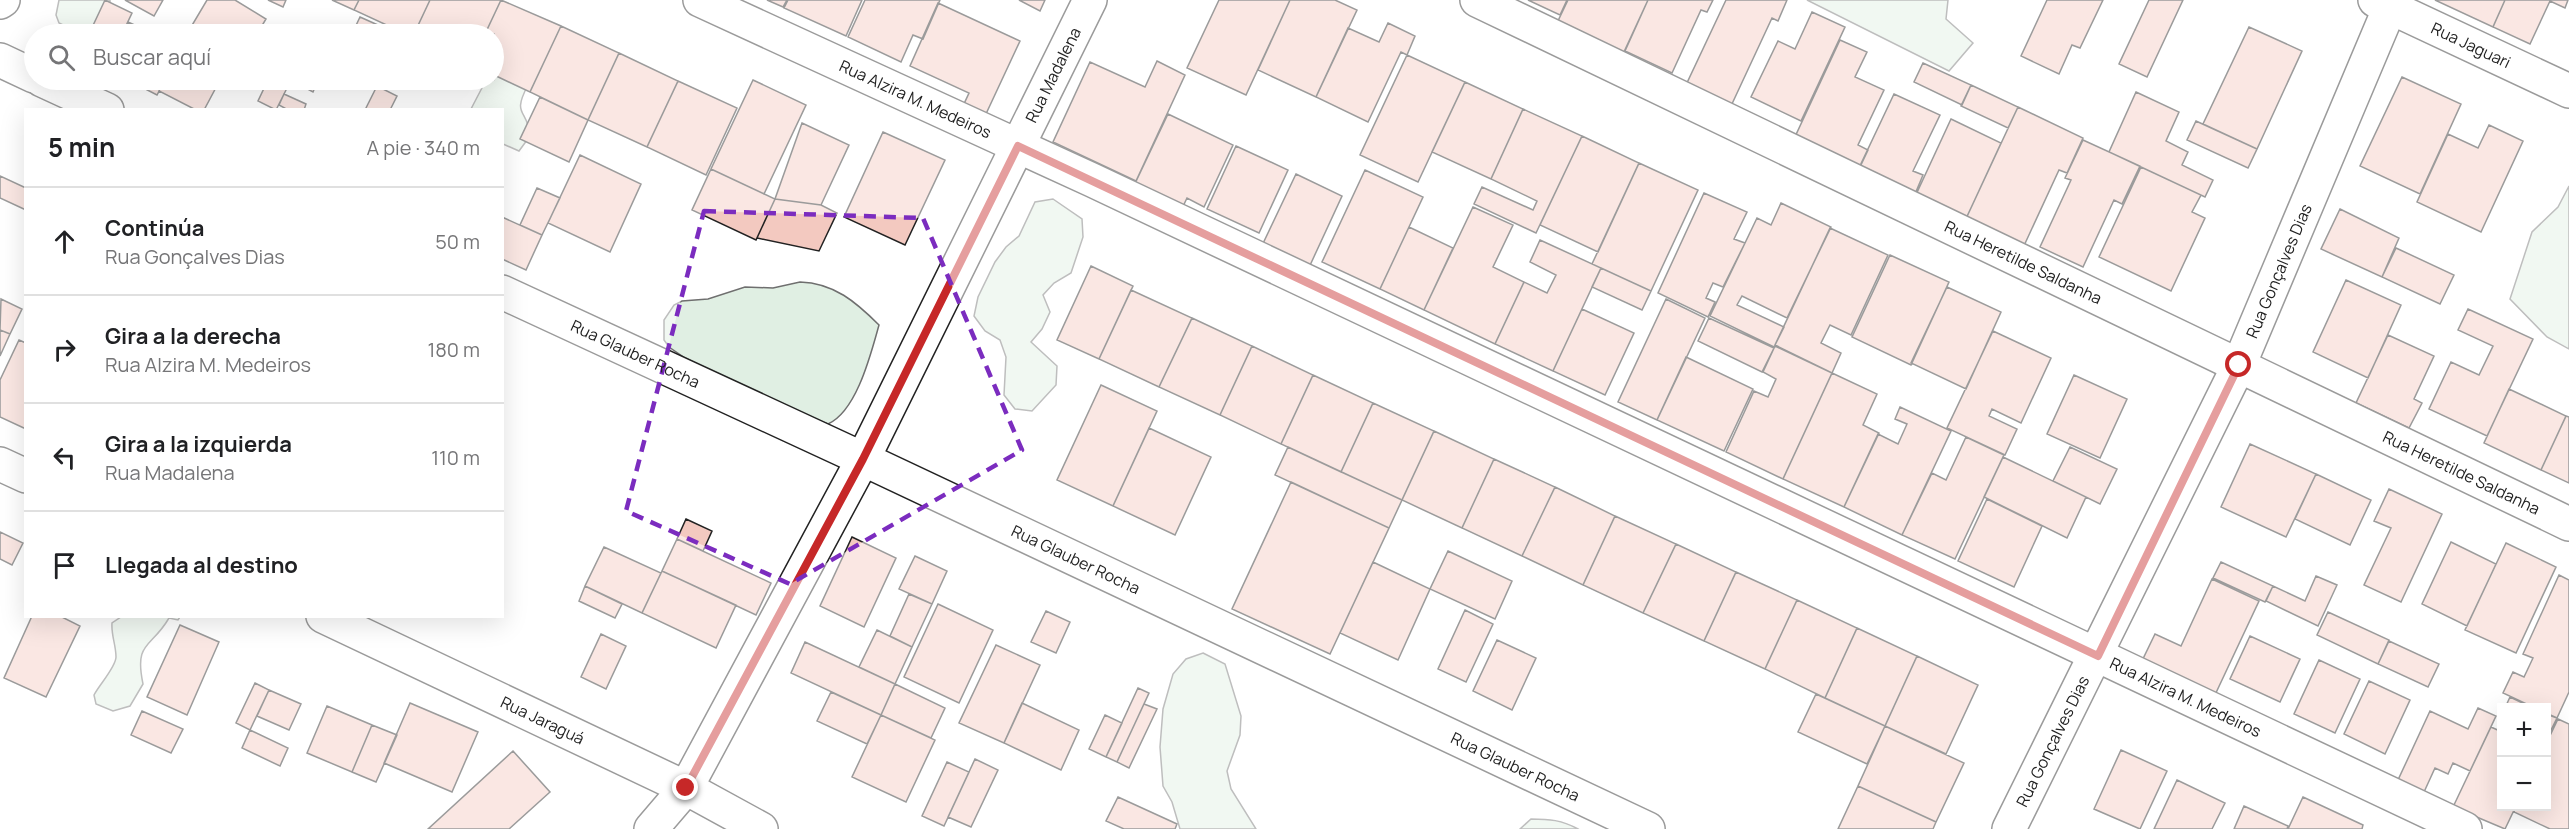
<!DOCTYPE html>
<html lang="es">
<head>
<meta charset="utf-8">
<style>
	body { margin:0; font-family:Manrope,sans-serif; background:#f2f2f2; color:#202124 }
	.controls { position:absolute; right:18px; bottom:18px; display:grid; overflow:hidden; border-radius:0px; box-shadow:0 6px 24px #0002 }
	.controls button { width:54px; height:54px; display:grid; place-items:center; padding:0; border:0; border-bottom:2px solid #e0e0e0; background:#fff; color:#202124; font:30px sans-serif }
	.stop { position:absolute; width:18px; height:18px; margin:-14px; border:4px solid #c62828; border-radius:50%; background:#fff }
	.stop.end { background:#c62828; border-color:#fff; box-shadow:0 2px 6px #0008 }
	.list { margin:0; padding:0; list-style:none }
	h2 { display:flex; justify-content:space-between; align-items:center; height:78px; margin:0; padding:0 24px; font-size:26px }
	h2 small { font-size:20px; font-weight:400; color:#757577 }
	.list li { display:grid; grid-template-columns:39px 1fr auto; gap:18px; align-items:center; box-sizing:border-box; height:108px; padding:0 24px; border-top:2px solid #e0e0e0 }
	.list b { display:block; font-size:22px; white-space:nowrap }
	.list p { margin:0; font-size:20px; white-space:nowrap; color:#757577 }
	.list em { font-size:20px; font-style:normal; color:#757577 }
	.icon { flex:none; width:33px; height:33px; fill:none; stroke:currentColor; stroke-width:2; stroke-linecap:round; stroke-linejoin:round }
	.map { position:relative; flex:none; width:2569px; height:829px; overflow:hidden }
	.search { position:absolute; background:#fff; box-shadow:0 6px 24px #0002; left:24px; top:24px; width:480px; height:66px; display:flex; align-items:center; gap:15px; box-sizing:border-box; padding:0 21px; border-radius:33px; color:#757577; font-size:22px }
	.panel { position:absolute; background:#fff; box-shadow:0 6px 24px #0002; left:24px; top:108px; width:480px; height:510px; border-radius:0px }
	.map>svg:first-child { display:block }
</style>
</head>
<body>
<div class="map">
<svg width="2569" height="829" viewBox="0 0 2569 829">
	<rect width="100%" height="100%" fill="#fff"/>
	<path fill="#e0efe3" stroke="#6f6f6f" stroke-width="1.5" d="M59,0H110V4L95,30L75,31L59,23L56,15Z
		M1807,0H1948L1946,19L1973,43L1949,71Z
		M498,72L528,85C511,117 528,108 530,136L519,151L503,144L502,110L471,109L484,84L494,80Z
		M2569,186V349L2547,337L2510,299L2532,232L2558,207Z
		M1053,199L1082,219L1083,237L1071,273L1054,283L1043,295L1050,312L1042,329L1031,342L1057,366L1056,385L1032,411L1015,409L1004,395L1006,357L1000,340L985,331L974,316L978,297L995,262L1006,247L1019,236L1035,202Z
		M800,282C834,283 856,302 879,325C871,353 857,411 828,424L786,408L685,358L669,347L664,340V320L674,305L682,301L708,299L745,287L773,288Z
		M121,617H180L178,620L169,618C151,649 134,641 143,684L130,706L113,711L96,704L94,695C99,685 116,667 116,657C116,645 111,635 112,623Z
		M1203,653L1225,664L1241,716L1240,735L1227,771L1231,789L1256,829H1180L1172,802L1163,786L1160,747L1163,709L1173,674L1186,659Z
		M1531,819C1549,819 1562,820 1578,829H1520Z"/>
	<path fill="#f3c9c0" stroke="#222" stroke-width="1.5" d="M105,0L132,13L122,34H89Z
		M125,0H163L154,16Z
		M207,0H235L266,19L257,34H204L191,27Z
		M268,0H286L283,7Z
		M332,0H359L354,10Z
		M359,0H430L414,34H406L354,10Z
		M430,0H501L485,34H414Z
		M501,0L561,26L530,92L494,75V34H485Z
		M767,0H787L783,7Z
		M788,0H862L846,36L784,8Z
		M865,0H940L923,39L913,35L901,62L848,37Z
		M1019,0H1045L1040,11Z
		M1219,0H1290L1246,95L1187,68Z
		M1290,0H1335L1357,10L1316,97L1258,70Z
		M1528,0H1567L1560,15Z
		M1568,0H1648L1623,54L1557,23Z
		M1648,0H1713L1707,12L1701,10L1672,73L1625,51Z
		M1726,0H1787L1778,21L1772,18L1731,106L1686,85Z
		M2047,0H2103L2080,48L2072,45L2059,74L2021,56Z
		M2149,0H2183L2147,77L2119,64Z
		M2435,0H2505L2493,27Z
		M2505,0H2568L2565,8L2550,1L2530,44L2493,27Z
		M938,3L1020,41L985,116L963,106L969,93L910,66Z
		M1812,12L1845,27L1801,121L1751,97L1778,41L1795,49Z
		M360,17L398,34H352Z
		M128,22L154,34H122Z
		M1388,23L1415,36L1407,55L1401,52L1368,122L1316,97L1348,28L1379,42Z
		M561,26L619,53L588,120L530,92Z
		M2249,27L2302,51L2257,149L2203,124Z
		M1840,40L1867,52L1855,77L1884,90L1858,145L1868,150L1859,169L1794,139Z
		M619,53L678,81L647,147L588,120Z
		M1407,55L1465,82L1418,182L1360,155Z
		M1157,61L1185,75L1136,181L1053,142L1090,62L1145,87Z
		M1923,63L1971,85L1962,105L1914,82Z
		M2402,77L2461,104L2420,194L2360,166Z
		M128,80H165L157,95Z
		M165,80H220L204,110H196L159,91Z
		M268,80H291L276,110L258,101Z
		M291,80H318L313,92Z
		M380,80H401L397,88Z
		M753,80L806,105L764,194L711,169Z
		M678,81L737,108L706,175L647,147Z
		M1465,82L1523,109L1491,179L1432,152Z
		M1971,85L2018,107L2008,128L1961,106Z
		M377,86L397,96L390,110H365Z
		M2136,92L2179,112L2166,141L2188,152L2182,165L2213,180L2205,197L2109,152Z
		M284,94L306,104L304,110H288L279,105Z
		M1894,94L1940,115L1913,171L1923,175L1915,194L1859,168Z
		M540,97L588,120L569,162L520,139Z
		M2018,107L2083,138L2067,173L2059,170L2022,250L1964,223Z
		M1523,109L1582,136L1536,233L1474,204L1482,187L1533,210L1537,201L1491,179Z
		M1168,114L1233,145L1204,207L1187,198L1179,215L1131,192Z
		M1951,119L2001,143L1964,223L1914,199Z
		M2196,121L2257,149L2248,168L2187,140Z
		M802,123L849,145L821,205L775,199Z
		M2489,125L2523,141L2481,232L2417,202L2448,134L2478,148Z
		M883,132L945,160L905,245L844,217Z
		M1582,136L1639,163L1598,252L1540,225Z
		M2083,140L2140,166L2122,204L2114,200L2083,267L2040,247L2071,180L2065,178Z
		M1236,146L1288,170L1259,233L1207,209Z
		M580,155L641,184L610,252L548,223Z
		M1639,163L1698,190L1651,291L1592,264Z
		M2141,167L2201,195L2192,212L2205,218L2171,291L2099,257Z
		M711,169L775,199L756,240L692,210Z
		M1365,170L1423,197L1380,289L1322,262Z
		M1296,174L1342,196L1306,274L1259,252Z
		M0,176L26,188V210L0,198Z
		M537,188L560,198L542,235L520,225Z
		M1704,193L1747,212L1734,239L1745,243L1723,287L1713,283L1706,298L1715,302L1708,317L1658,293Z
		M775,199L821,205L837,213L819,251L757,238Z
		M1781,203L1831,227L1787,318L1742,296L1737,305L1784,327L1774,347L1710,316L1757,218L1771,225Z
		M1473,207L1513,225L1493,267L1524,282L1495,344L1424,310Z
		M2340,209L2399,238L2382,277L2321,249Z
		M502,217L542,235L526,270L502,259Z
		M1409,227L1453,248L1424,310L1380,289Z
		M1830,228L1888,255L1851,335L1830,325L1821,343L1841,353L1832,373L1775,345Z
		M1540,240L1601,268L1553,371L1495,344L1524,282L1547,293L1556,275L1530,262Z
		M2396,248L2454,275L2440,304L2382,277Z
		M1890,255L1949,282L1911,365L1852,337Z
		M1091,266L1133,286L1099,359L1057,340Z
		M1601,268L1651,291L1642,310L1592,287Z
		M2346,280L2401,305L2368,378L2313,352Z
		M1947,287L2001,312L1966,389L1911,363Z
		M1131,290L1192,318L1159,387L1099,359Z
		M1,299L22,309L10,334L0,330Z
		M1666,299L1705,318L1657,420L1618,402Z
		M1582,309L1634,333L1605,395L1553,371Z
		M2468,309L2533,339L2487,436L2429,409L2451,362L2479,375L2493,346L2458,330Z
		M1192,318L1252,346L1220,415L1159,387Z
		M1709,318L1774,348L1762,372L1698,341Z
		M0,330L10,334L0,356Z
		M1993,331L2051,358L2021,423L1992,409L1989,416L2017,429L2005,455L1947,428Z
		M2388,335L2434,356L2414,399L2422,403L2409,428L2356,403Z
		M19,340L26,343V429L0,417V380Z
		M1252,346L1313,375L1281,444L1220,415Z
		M1775,346L1832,373L1783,479L1726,452L1754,391L1768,397L1776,379L1763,372Z
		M1686,357L1753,389L1724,451L1657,420Z
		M1832,373L1877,394L1863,425L1879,433L1844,507L1783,479Z
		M1313,375L1373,403L1341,472L1281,444Z
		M2074,375L2127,399L2100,458L2047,434Z
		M1101,385L1157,411L1113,506L1057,480Z
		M2509,389L2566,416L2541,470L2484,443Z
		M1373,403L1434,431L1402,500L1341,472Z
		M1900,407L1951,431L1902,535L1844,507L1878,434L1898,444L1907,424L1895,419Z
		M2566,416L2569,417V483L2541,470Z
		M1149,428L1211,457L1175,535L1113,506Z
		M1434,431L1494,459L1462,528L1402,500Z
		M1966,437L2004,455L1955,559L1902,535L1932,473L1946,480Z
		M2250,444L2316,474L2286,537L2221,507Z
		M1288,447L1402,500L1389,528L1275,475Z
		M2070,447L2117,469L2100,504L2053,481Z
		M2003,457L2086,497L2067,538L1984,497Z
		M1494,459L1555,487L1522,556L1462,528Z
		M2316,474L2371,500L2350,545L2295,519Z
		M1291,482L1389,528L1330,654L1232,609Z
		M1555,487L1615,516L1583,585L1522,556Z
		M2389,489L2442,514L2401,602L2364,585L2391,528L2374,521Z
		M1987,499L2042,526L2014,587L1958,561Z
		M1615,516L1676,544L1643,613L1583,585Z
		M686,519L712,531L703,551L677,539Z
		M0,532L23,543L12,565L0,559Z
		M852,537L896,558L864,627L820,606Z
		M677,539L771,583L756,615L662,571Z
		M2451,542L2496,564L2467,626L2422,604Z
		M2506,543L2556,567L2516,653L2465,630Z
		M1676,544L1736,572L1704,641L1643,613Z
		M604,547L661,573L642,613L585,586Z
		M1448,551L1512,581L1495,619L1430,589Z
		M915,556L947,571L932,604L899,589Z
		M1373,562L1430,589L1398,660L1340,633Z
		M2221,562L2273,586L2265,602L2213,578Z
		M662,571L736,605L716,648L642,613Z
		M1736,572L1797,600L1765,669L1704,641Z
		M2559,575L2569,580V692L2557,718L2546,713V708H2535L2503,693L2513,672L2524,677L2533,658L2523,654Z
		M2316,576L2337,585L2318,626L2266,601L2273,586L2305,601Z
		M2212,579L2259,601L2214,697L2141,663L2155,634L2181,646Z
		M585,586L622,604L615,618L579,601Z
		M909,594L932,604L912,647L890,636Z
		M1797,600L1857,628L1825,698L1765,669Z
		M938,604L993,630L959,703L904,677Z
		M1465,610L1493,624L1466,682L1438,669Z
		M1046,611L1070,622L1056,653L1031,642Z
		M2328,612L2389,640L2378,664L2317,635Z
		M32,616H60L80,626L46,697L4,678Z
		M180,625L219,642L187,715L147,697Z
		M1857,628L1917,656L1885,726L1825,698Z
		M877,630L912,647L895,684L859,667Z
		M601,634L626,646L606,689L581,677Z
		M2250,636L2300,659L2280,702L2230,679Z
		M1497,640L1536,658L1512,710L1473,691Z
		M2389,641L2439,664L2428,687L2378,664Z
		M805,642L895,684L881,715L791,673Z
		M996,645L1040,665L1004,743L959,723Z
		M1917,656L1978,685L1946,754L1885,726Z
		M2319,660L2360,679L2335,733L2294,714Z
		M2369,681L2410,700L2385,754L2344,734Z
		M255,683L269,690L250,730L236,723Z
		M895,684L945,708L931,738L881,715Z
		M1138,688L1149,693L1117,762L1106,757Z
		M269,690L301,704L289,730L257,716Z
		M831,692L881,715L867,744L817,721Z
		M1816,694L1885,726L1867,764L1798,732Z
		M2510,697L2533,708H2505Z
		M410,703L478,732L452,792L384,763Z
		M1022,703L1079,730L1061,770L1004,743Z
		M1144,704L1157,709L1129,768L1117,762Z
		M327,706L372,725L352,772L307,753Z
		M2478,708L2496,716L2470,771L2453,763L2448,774L2435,768L2424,792L2398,780L2430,711L2468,729Z
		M142,711L183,729L171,753L131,735Z
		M2546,714L2557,718L2546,740Z
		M881,715L935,740L906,802L852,777Z
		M1105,715L1122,723L1106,757L1089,749Z
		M2558,719L2569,724V829H2550L2514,812L2517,806H2546V744Z
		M372,725L397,735L376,782L352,772Z
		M1885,726L1964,763L1936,822L1858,786Z
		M2491,727L2502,732V806H2516L2505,829L2453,807Z
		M250,730L288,748L280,766L242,748Z
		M2121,750L2167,771L2140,829L2094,809Z
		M513,751L550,792L509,829H428Z
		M975,759L998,770L971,827L948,817Z
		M947,762L969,772L944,826L922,816Z
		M2177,780L2225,803L2212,829H2154Z
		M1858,786L1936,822L1933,829H1838Z
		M1118,797L1177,824L1175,829H1124L1106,821Z
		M2303,797L2363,825L2362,829H2288Z
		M2244,806L2288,826L2287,829H2234Z"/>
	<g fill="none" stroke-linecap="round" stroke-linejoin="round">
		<defs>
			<g id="street">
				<path id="s1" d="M700,0L1092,180L2465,829"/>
				<path id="s2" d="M1477,0L2569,524"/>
				<path id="s3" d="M2375,0L2569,91"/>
				<path d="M0,60L34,76"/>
				<path d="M42,80L107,110"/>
				<path id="s4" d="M502,292L863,459L1648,829"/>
				<path d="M0,464L26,476"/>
				<path id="s5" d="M323,616L686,788L761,829"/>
				<path id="s6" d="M651,829L686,788L863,459L1090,0"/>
				<path id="s7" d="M2009,829L2239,365L2393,0"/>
			</g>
			<path id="secondary" d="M0,2L3,0"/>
		</defs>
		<use href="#street" stroke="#222" stroke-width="36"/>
		<use href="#secondary" stroke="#222" stroke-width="36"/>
		<use href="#street" stroke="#fff" stroke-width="33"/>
		<use href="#secondary" stroke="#fff" stroke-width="33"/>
	</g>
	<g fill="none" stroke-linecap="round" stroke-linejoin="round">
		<path stroke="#c62828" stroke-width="8" d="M686,788L863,459L1018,146L2098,656L2239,365"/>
	</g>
	<path d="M0 0H2569V829H0ZM704,211L923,218L1022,450L790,584L626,511Z" fill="#fff" fill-opacity=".55" fill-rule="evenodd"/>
	<path fill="none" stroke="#7b2cbf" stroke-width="4.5" stroke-dasharray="12 8" stroke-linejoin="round" d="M704,211L923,218L1022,450L790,584L626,511Z"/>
	<g text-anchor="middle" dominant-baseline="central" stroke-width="4.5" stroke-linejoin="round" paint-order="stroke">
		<g font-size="16" fill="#222" stroke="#fff">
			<text stroke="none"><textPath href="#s3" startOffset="106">Rua Jaguari</textPath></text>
			<text stroke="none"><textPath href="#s6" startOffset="856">Rua Madalena</textPath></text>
			<text stroke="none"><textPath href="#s1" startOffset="237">Rua Alzira M. Medeiros</textPath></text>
			<text stroke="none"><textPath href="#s2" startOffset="606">Rua Heretilde Saldanha</textPath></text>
			<text stroke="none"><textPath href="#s7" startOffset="620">Rua Gonçalves Dias</textPath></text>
			<text stroke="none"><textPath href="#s4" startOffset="147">Rua Glauber Rocha</textPath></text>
			<text stroke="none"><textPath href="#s2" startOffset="1092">Rua Heretilde Saldanha</textPath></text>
			<text stroke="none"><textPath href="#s4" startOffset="633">Rua Glauber Rocha</textPath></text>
			<text stroke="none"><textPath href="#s1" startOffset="1641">Rua Alzira M. Medeiros</textPath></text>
			<text stroke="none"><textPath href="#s5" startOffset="243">Rua Jaraguá</textPath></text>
			<text stroke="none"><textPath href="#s7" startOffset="98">Rua Gonçalves Dias</textPath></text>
			<text stroke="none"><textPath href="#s4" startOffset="1119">Rua Glauber Rocha</textPath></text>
		</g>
	</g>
</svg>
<div class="controls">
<button>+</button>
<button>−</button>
</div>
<div class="stop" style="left:2239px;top:365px"></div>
<div class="stop end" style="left:686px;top:788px"></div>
<div class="search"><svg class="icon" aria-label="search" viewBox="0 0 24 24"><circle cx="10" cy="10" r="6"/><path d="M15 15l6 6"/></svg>Buscar aquí</div>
<section class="panel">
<h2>5 min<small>A pie · 340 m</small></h2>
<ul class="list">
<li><svg class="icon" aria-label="ahead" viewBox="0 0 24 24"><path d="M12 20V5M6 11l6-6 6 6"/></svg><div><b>Continúa</b><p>Rua Gonçalves Dias</p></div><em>50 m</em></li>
<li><svg class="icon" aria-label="right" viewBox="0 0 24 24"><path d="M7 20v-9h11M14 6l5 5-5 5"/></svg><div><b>Gira a la derecha</b><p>Rua Alzira M. Medeiros</p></div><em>180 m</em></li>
<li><svg class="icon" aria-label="left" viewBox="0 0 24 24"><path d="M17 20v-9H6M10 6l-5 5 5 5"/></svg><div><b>Gira a la izquierda</b><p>Rua Madalena</p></div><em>110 m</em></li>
<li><svg class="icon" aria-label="arrive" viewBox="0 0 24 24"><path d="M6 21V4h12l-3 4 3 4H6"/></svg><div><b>Llegada al destino</b></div></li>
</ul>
</section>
</div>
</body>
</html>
